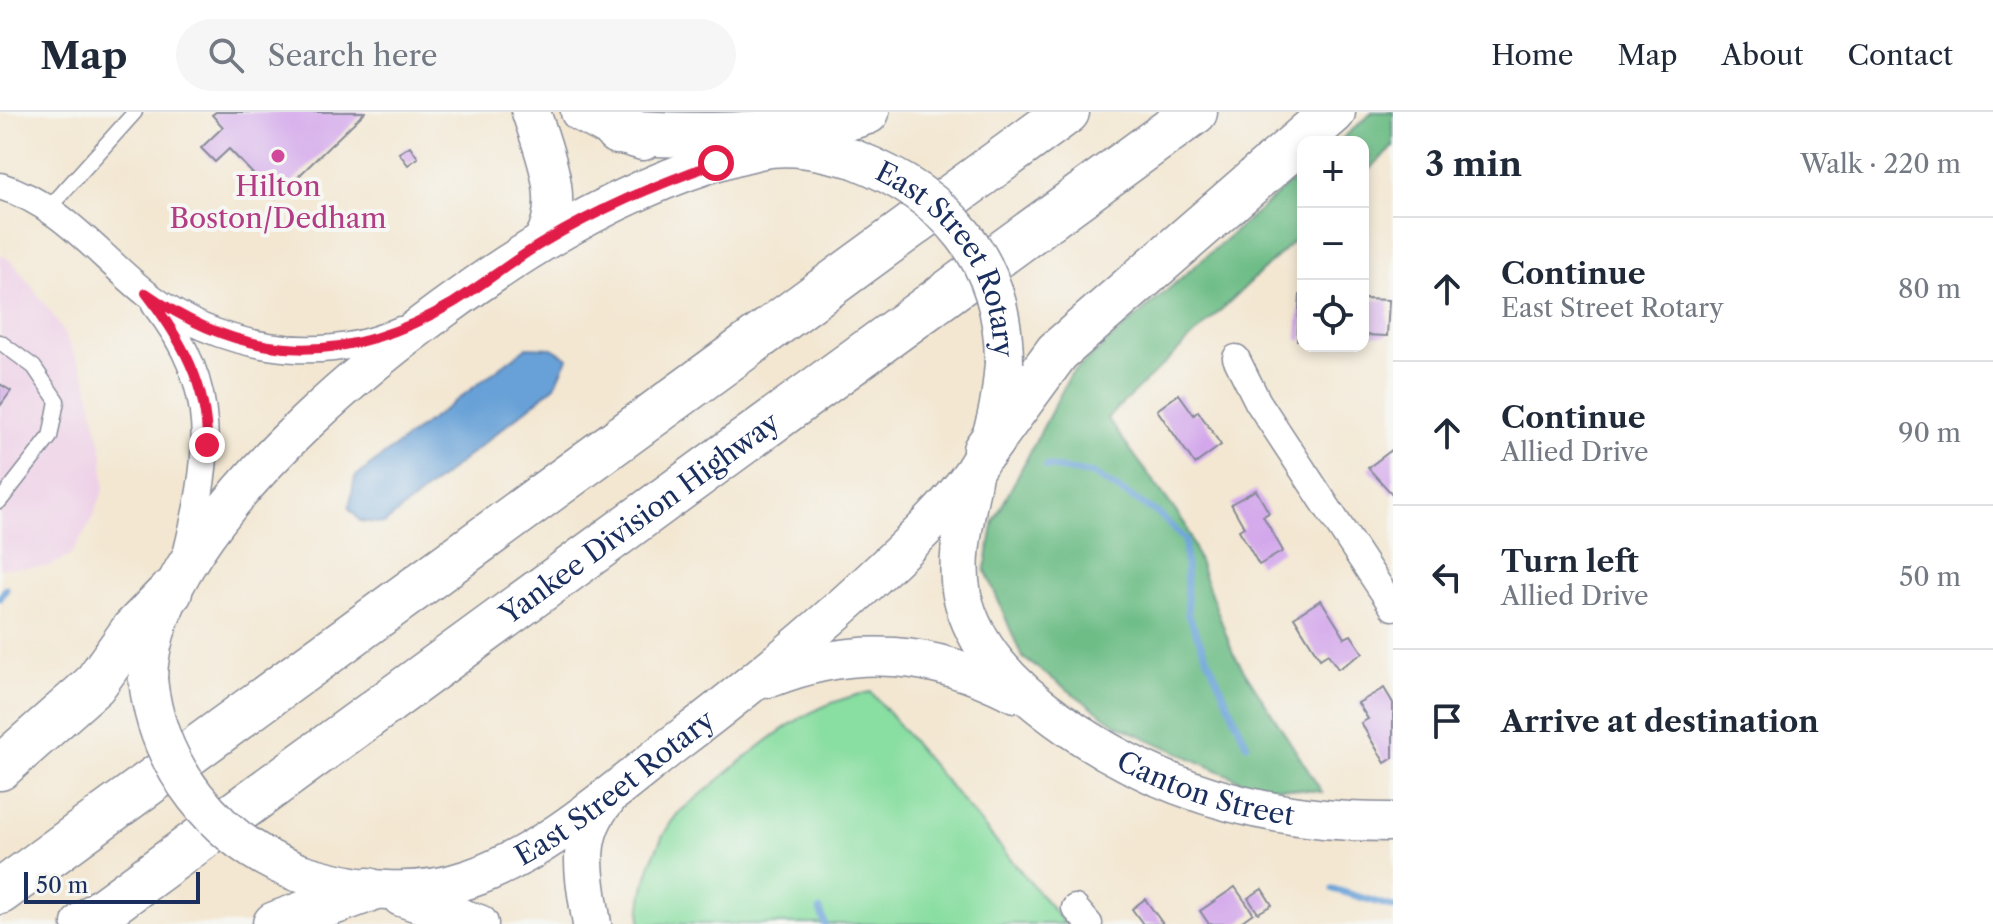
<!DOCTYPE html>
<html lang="en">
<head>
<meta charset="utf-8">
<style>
	body { margin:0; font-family:"Libre Caslon Text",serif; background:#f6f6f7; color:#1f2937 }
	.controls { position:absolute; right:24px; top:24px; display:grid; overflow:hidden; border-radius:16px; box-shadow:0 4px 12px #0003 }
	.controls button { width:72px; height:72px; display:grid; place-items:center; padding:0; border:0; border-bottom:2px solid #e0e1e3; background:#fff; color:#1f2937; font:40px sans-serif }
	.scale { position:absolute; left:24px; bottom:20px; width:176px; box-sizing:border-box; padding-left:8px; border:4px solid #1b2f5e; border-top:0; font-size:22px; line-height:28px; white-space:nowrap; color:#1b2f5e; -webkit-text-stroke:6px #f6f6f2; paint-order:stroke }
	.stop { position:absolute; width:24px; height:24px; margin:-18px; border:6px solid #e11d48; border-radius:50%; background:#fff }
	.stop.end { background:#e11d48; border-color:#fff; box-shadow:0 2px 8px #0008 }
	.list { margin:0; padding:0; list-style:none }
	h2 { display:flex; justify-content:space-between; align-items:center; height:104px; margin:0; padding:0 32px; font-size:34px }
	h2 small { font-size:26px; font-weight:400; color:#747a83 }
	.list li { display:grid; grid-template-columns:52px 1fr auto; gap:24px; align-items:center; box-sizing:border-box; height:144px; padding:0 32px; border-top:2px solid #e0e1e3 }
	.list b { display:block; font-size:30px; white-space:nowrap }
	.list p { margin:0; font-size:26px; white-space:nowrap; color:#747a83 }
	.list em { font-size:26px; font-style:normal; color:#747a83 }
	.icon { flex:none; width:44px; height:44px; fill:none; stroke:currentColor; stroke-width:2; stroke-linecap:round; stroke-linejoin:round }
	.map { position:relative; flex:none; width:1393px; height:812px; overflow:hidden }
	header { display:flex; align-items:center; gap:48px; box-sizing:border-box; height:112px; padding:0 40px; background:#fff; border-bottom:2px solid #e0e1e3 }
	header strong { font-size:38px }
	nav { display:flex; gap:44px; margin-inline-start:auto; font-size:28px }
	.search { width:560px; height:72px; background:#f6f6f7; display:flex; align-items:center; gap:20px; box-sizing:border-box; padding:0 28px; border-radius:44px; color:#747a83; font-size:30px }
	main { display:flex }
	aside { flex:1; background:#fff }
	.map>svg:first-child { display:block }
</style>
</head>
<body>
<header>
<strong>Map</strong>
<div class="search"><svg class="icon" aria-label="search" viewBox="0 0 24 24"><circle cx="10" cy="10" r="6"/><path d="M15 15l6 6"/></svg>Search here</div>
<nav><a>Home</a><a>Map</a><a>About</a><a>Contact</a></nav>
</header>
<main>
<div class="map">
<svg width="1393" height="812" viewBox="0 0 1393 812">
	<rect width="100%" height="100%" fill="#f6f6f2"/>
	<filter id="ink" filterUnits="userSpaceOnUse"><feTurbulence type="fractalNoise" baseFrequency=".0125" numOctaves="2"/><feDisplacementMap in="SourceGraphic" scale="16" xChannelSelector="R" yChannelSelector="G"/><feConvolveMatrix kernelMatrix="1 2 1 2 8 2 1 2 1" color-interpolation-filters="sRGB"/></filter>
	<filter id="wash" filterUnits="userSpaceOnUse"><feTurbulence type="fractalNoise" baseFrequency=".006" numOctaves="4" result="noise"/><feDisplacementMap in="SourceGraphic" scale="32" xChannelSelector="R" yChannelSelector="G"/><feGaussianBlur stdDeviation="1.8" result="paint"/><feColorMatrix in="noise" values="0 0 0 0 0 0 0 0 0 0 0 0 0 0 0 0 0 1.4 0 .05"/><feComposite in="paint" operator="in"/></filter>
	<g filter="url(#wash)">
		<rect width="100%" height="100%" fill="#f3e7d2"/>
		<path fill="#eed0e7" d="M0,142L13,150L56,207L86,264L103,344L104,377L91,409L70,444L47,455L0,456Z"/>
		<path fill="#89dea1" stroke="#528680" stroke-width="2" d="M871,580L1065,812H640C640,776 655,728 679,700C741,653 791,594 871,580Z"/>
		<path fill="#6ebd87" stroke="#447672" stroke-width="2" d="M1373,0H1393V35L1363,63V30H1338Z
			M1303,60V120L1107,306L1185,412L1233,541L1322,680L1248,672L1117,613L1022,545L985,457L994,409L1071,262Z"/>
		<path fill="#68a1d7" stroke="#42689a" stroke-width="2" d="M527,235L552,236L568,246L555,274L384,412L360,409L349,396L355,365Z"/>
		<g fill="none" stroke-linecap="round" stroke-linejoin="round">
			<path stroke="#68a1d7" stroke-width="7" d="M1046,354L1093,362L1159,402L1185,428L1188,503L1247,633
				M0,486L6,477
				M1333,777L1393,795
				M820,798L825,812"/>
		</g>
		<g id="blocks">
			<path fill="#d3a7eb" d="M216,0H365L276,86L229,37L215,50L201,36L223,15L212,3Z
				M410,34L418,46L408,53L399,41Z
				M1300,183H1303V228H1297Z
				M1363,187L1389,188L1387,224L1363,223Z
				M0,272L11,279L0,294Z
				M1179,282L1194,303L1198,299L1221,333L1195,352L1157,298Z
				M1393,337V383L1368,356Z
				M1256,378L1269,401L1263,404L1283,439L1259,453L1239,418L1244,415L1231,392Z
				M1321,488L1345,526L1351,523L1363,541L1338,557L1328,542L1320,547L1294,505Z
				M1384,576L1393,591V646L1385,651L1361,611L1368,607L1358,591Z
				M1235,775L1253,801L1238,812H1209L1200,799Z
				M1262,777L1272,793L1258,801L1248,786Z
				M1145,787L1163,812H1143L1132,797Z"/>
		</g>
	</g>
	<g filter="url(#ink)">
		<use href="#blocks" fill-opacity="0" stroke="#878b98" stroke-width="2"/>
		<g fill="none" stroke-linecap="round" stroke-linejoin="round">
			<defs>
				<path id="service" d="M48,97L135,0
					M0,230L34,255L57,289L50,325L0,389"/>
				<path id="minor" d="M0,74C61,92 99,144 147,182C217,236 318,255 400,218
					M155,193C221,276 210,346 186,443
					M1236,246L1258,290L1393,495
					M1075,796L1089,812"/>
				<g id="secondary">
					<path d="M531,0C544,40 567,91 542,130"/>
					<path d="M580,0L623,23L643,29"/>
					<path id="s1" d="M973,362C967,401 954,444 962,483C974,536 1013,575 1056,606C1156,680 1269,711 1393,710"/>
					<path d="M770,566C856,532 933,539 1015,581"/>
					<path d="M148,567C150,404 432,193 563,118C623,84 692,53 759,38C791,31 823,39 854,47"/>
					<path id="s2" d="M297,760C355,778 410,787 469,767C543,742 609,683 670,635C744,579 816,521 883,457C915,427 948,396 973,360C996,327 1001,289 1004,251"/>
					<path d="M401,785L479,812"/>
					<path d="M592,812C585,768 573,724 606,688"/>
				</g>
				<g id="motorway">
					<path d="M617,20C699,25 788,27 867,0"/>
					<path d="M985,338L1057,240L1333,0"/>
					<path d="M0,656L94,573L133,518L170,480"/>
					<path d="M0,780L1067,0"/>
					<path id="s3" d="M84,812L1195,0"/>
					<path d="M275,812L368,778"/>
				</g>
			</defs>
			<use href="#service" stroke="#878b98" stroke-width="17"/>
			<use href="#minor" stroke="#878b98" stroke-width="29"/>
			<use href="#secondary" stroke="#878b98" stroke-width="41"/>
			<use href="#motorway" stroke="#878b98" stroke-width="47"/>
			<use href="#service" stroke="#fff" stroke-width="14"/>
			<use href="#minor" stroke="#fff" stroke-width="26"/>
			<use href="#secondary" stroke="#fff" stroke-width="38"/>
			<use href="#motorway" stroke="#fff" stroke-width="44"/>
			<defs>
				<g id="secondary-bridge">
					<path id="s4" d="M854,47C947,83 1004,147 1004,251"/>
					<path d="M148,567C157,655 216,729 297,760"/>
				</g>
			</defs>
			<use href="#secondary-bridge" stroke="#878b98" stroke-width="41" stroke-linecap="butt"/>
			<use href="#secondary-bridge" stroke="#fff" stroke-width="38"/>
		</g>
	</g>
	<g fill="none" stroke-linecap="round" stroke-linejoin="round" filter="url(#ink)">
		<path stroke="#e11d48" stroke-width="10" d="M207,333C208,273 181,227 146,181C248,253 346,254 453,191C484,172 513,148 544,130C598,97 656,73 716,51"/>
	</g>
	<circle fill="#d1479c" stroke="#f6f6f2" stroke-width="3" cx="278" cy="44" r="8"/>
	<g text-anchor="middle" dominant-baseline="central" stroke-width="8" stroke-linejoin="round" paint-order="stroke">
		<g font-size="28" fill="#b23c85" stroke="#f6f6f2">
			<text x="278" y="74">Hilton<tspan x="278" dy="32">Boston/Dedham</tspan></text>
		</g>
		<g font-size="28" fill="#1b2f5e" stroke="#f6f6f2">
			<text stroke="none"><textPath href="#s4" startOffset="146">East Street Rotary</textPath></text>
			<text stroke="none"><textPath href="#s3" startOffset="688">Yankee Division Highway</textPath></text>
			<text stroke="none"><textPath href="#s2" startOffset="348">East Street Rotary</textPath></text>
			<text stroke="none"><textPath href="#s1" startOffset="448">Canton Street</textPath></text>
		</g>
	</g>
</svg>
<div class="controls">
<button>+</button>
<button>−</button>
<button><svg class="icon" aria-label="locate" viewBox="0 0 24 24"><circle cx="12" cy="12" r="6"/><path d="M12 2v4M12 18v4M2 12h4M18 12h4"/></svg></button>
</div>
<div class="scale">50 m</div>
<div class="stop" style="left:716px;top:51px"></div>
<div class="stop end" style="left:207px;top:333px"></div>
</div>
<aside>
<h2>3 min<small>Walk · 220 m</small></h2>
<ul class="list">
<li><svg class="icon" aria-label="ahead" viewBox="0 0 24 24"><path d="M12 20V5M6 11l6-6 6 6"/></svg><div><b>Continue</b><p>East Street Rotary</p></div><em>80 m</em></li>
<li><svg class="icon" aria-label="ahead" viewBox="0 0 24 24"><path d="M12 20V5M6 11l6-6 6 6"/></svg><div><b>Continue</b><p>Allied Drive</p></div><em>90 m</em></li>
<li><svg class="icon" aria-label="left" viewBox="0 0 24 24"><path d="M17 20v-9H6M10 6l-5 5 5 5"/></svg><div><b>Turn left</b><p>Allied Drive</p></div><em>50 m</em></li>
<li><svg class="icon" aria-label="arrive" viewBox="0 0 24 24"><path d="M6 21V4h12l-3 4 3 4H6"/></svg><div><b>Arrive at destination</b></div></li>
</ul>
</aside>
</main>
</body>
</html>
